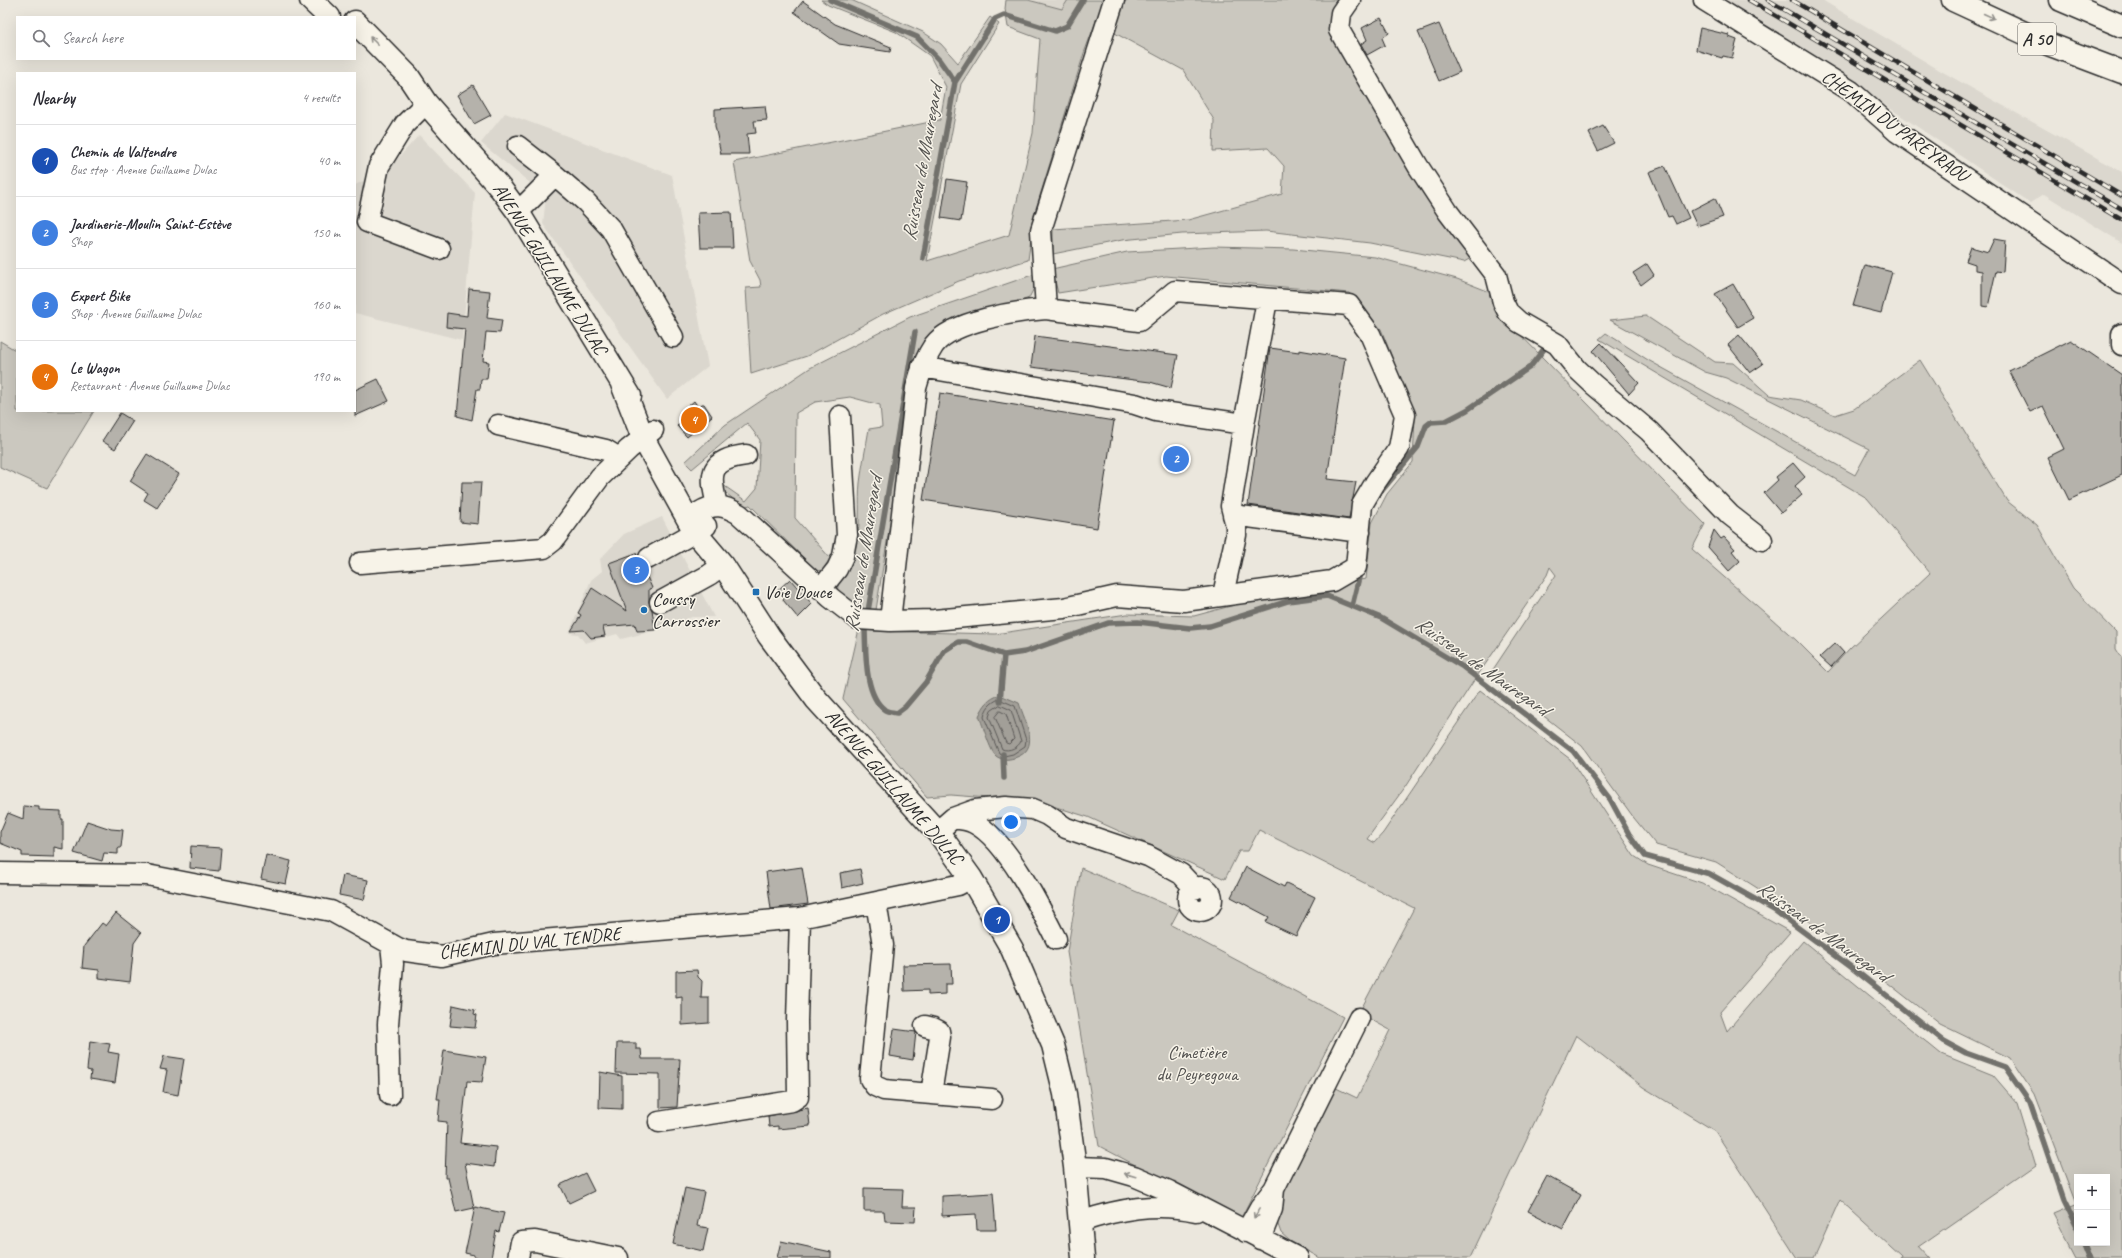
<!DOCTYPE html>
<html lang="en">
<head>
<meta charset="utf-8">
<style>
	body { margin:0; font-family:Caveat,sans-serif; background:#f2f2f3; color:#2b2b33 }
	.controls { position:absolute; right:12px; bottom:12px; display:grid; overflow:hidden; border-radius:0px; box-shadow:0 4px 16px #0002 }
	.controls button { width:36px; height:36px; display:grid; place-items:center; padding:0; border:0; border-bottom:1px solid #e1e1e2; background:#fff; color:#2b2b33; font:20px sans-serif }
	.you { position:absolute; left:1011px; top:822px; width:14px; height:14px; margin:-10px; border:3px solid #fff; border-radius:50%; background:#1a73e8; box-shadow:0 0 0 6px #1a73e833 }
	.badge { display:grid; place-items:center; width:26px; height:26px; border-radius:50%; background:#1f6fb2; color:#fff; font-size:13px; font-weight:700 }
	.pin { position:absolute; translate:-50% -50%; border:2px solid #fff; box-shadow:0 1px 4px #0006 }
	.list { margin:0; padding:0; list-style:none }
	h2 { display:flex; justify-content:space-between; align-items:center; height:52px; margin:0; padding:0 16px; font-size:17px }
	h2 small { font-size:13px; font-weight:400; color:#7c7c81 }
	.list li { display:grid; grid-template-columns:26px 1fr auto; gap:12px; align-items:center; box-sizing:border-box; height:72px; padding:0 16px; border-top:1px solid #e1e1e2 }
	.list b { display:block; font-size:15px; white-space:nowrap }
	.list p { margin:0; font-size:13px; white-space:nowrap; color:#7c7c81 }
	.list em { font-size:13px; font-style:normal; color:#7c7c81 }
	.icon { flex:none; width:22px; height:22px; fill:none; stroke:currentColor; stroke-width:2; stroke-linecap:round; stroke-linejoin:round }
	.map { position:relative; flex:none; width:2122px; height:1258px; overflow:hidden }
	.search { position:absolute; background:#fff; box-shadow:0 4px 16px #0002; left:16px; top:16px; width:340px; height:44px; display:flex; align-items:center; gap:10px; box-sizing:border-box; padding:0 14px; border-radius:0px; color:#7c7c81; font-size:15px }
	.panel { position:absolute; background:#fff; box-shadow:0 4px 16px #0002; left:16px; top:72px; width:340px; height:340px; border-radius:0px }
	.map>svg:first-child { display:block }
</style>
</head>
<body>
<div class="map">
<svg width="2122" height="1258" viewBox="0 0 2122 1258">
	<rect width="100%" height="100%" fill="#ebe7dd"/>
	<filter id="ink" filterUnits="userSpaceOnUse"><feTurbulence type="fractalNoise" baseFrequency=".025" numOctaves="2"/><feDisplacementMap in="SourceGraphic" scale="8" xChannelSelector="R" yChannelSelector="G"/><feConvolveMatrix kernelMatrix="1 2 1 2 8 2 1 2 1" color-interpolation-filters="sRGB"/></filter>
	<g filter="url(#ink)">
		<path fill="#dbd7ce" d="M1028,0H1068L1062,10Z
			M1718,0H1822L1941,71L2122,172V243L2044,194L2030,203L1869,94Z
			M505,113L672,175L708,366L667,399L543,224L546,196L481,143Z
			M419,135L475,193L462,340L355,313V185L367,179L371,156L391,166Z
			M662,517L714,617H692L658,630L621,639L617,634L585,643L578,634L569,633L591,580L602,571L600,559L624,534Z"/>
		<path fill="#cbc8bf" stroke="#7b7a75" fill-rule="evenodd" d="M821,0H851L923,32L941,44L958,63L990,17L999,24L961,84L927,261L1009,235L1033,133L1040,39L1008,27L1005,9L1006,0H1028L1062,9L1068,0H1104L1084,53L1034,215L1028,260L959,281L883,314L807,356L751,374L746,288L761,287L760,280L750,261L734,162L940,120L946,87L930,56L896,32L828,5Z
			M1126,0H1343L1335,11L1471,258L1464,262L1370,243L1266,231L1182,234L1122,240L1053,254V229L1188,220L1282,194L1284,166L1268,148L1213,151L1214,120L1183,70L1111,31Z
			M1214,247L1293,249L1375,257L1457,279L1495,294L1504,318L1705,524L1692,549L1796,640L1828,672L1850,648L1930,573L1867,498L1599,339L1606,333L1648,360L1855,475L1869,449L1726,378L1705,372L1610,320L1646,316L1715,362L1733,363L1769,395L1801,400L1835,415L1854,409L1920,360L2007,501L2037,525L2073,588L2116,632V649L2122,658V1258H2075L2052,1214L2076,1204L2034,1094L2010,1058L1940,1024L1808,920L1716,862L1656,845L1634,818L1582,746L1490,674L1556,575L1550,567L1547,575L1473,682L1405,787L1367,839L1374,843L1383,833L1480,690L1570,759L1634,856L1648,865L1702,883L1790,932L1720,1012L1727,1031L1803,941L1941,1054L1993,1075L2017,1103L2036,1165L1918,1247L1928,1258H1900L1901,1256L1840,1200L1814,1258H1797L1715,1131L1643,1087L1576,1035L1470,1258H1320L1290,1241L1281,1233L1277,1222L1276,1204L1334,1087L1357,1098L1390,1030L1359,1013L1414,908L1259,830L1248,851H1239L1225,879L1088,817L1040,802L951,795L927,797L843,699L859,629L876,631L995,634L1127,614L1194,616L1278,593L1366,579L1372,523L1387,494L1413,462L1415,416L1381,329L1349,293L1166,276L1058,293L1052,269L1127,252ZM2077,1177H2107V1243H2077Z
			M1035,274L1036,284L1029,298L942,332L917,356L876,610C861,609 842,608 838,591C835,581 855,556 857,541C861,522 858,502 860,483C862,465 866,447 869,429L882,427L880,405L850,397L815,402L796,413L795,518L830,558L823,570L817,571L750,505L743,507L721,489L723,485L746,501L757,488L760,440L747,423L692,469L685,462L725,425L810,368L910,317Z
			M0,341L17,351V411H94L47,488L0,467Z
			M1081,868L1179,910L1171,925L1343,1017L1240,1220L1099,1146L1067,952Z"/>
		<path fill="#a29f98" stroke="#72716c" d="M1000,695L1019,703C1025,722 1042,750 1014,758C1008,760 1001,760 996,756C990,751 983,725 979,716C984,705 988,699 1000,695Z"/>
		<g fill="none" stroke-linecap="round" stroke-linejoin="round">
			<path stroke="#5b5957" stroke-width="1" d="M999,699L1015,706L1026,740L1025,746L1013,754L1004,756L999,753L984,717C986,708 990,703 999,699Z
				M1000,705L1011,710L1021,741C1019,747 1009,752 1002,749L989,717L991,711Z
				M1000,711L1006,714L1014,739L1009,744L1006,743L995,717Z"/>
			<path stroke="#72716c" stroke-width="5.5" d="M830,0L917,37L940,61L955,82L923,258
				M955,82L995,19L1004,15L1055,31L1067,26L1083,0
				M915,332L865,629C866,652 864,695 885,710C888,712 893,712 897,713L905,707L926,682L944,651L958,642H967L1004,655L1025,652L1108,623L1138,622L1190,628L1210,626L1288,601L1327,596L1381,618L1463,667L1573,751L1610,799L1629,834L1645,856L1710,874L1774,910L1851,967L1944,1041L1966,1053L2005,1067L2030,1103L2063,1200L2077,1229
				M1379,494L1418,447L1426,426L1431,422L1446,421L1467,410L1530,367L1544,349
				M1352,606L1361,569
				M1000,701L1004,655
				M1003,754L1004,778
				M2084,1243L2090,1258"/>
		</g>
		<path fill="#b5b2ab" stroke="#2b2b2b" d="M803,1L835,24L891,47L890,52L839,44L794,12Z
			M1381,18L1389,33L1382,38L1385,45L1367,55L1361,44L1367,40L1362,28Z
			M1439,24L1460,72L1439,81L1418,32Z
			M1700,28L1729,35V37L1737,40L1732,58L1723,56L1722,58L1696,50Z
			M473,85L491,115L474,124L457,95Z
			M765,106L767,120L754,121L756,133L747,134L749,154H721L715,126V109Z
			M1603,126L1614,143L1598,151L1589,133Z
			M1665,166L1689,218L1676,224L1672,216L1668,217L1649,172Z
			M947,179L967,182L961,221L941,218Z
			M1715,198L1723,217L1697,226L1690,211Z
			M731,212L733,248H700L698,213Z
			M1994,239L2005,241L2003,272L1996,271L1988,307L1982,306V271L1975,270V264L1966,261L1971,247L1988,252Z
			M1647,264L1654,275L1641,285L1633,273Z
			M1865,265L1892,272L1881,313L1853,306Z
			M1733,284L1753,318L1738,327L1715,294Z
			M469,289L490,291L487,318L502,320L500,333L486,332L483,361L489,362L487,379H481L480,389H477L472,420L457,416L465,329L446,327L447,313L467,316Z
			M1739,335L1763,364L1750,373L1728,345Z
			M1035,336L1178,355L1171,388L1150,382L1031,367Z
			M2071,340L2122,375V475L2069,500L2048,457L2064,449L2043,406L2030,412L2009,371Z
			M1601,343L1639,383L1629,394L1593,351Z
			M1270,348L1299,352V350L1345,358L1327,479L1356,482L1349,519L1248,505Z
			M378,379L389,401L355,416V390Z
			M940,393L1114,421L1097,528L923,500Z
			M694,401L698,407L702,404H704L712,416L687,437L677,426L684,420L679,414Z
			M120,413L133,421L115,449L102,441Z
			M147,454L179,474L157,508L144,500L148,493L130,481Z
			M1793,463L1805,477L1795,486L1802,495L1781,513L1764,493L1778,480L1776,477Z
			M462,482H481L478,524L460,522Z
			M1714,530L1721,539L1724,537L1735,549L1732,551L1740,561L1729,571L1708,547Z
			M636,553L639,563L643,568L652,588L649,589V602L652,610L655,630L637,631L635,624L603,627L605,636L591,638L584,630L571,631L581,615L578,613L592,588L627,611L609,563Z
			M790,579L812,604L798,618L783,600L784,598L778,590Z
			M1835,643L1844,653L1831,667L1820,657Z
			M24,806L39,807V810L61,811V819H63V849L54,847V857L22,856V852L0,843V832L8,813L23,819Z
			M87,821L111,829L123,830L121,847L118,849V854L104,853L102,861L74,853Z
			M191,846L221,848L219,871L190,868Z
			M266,855L291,861L286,884L261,879Z
			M802,867L808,904L771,909L766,872Z
			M1246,867L1284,887L1286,883L1315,897L1296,936L1266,922L1269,917L1231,897Z
			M860,869L863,883L842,888L840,873Z
			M343,875L368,880L364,900L339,895Z
			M116,913L141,933L134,943L130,982L99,978V970L82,968L84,946L102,923L106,926Z
			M951,964L952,984H945V994L928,995V990L904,991L903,965Z
			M697,970L698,977L702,981L701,998H709V1023L682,1025V997L676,998V971Z
			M453,1005L475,1010L474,1014L477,1015L475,1028L450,1026Z
			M894,1029L916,1032L913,1060L890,1056Z
			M90,1041L110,1044L108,1052L119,1054L115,1083L90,1079L91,1071L87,1070Z
			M617,1043H636V1049H641L642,1059H680L677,1107L660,1108V1074L616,1073Z
			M444,1050L486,1057L482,1082L467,1081L460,1143L496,1147L494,1167L465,1163L474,1208L456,1212L448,1178H445L447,1122L438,1121L440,1099H437Z
			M164,1056L184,1059L178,1095L163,1092L167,1070L160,1069Z
			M600,1072L622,1076V1109L599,1108Z
			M808,1108L810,1126L778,1129V1126L769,1127L768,1116Z
			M585,1173L594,1191L569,1203L560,1185Z
			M1547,1176L1581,1195L1563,1229L1528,1211Z
			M685,1188L704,1192L697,1226L708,1228L703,1251L673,1244Z
			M864,1188L903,1189L902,1207H916L915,1222L885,1221L884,1211H864Z
			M993,1193L996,1230H977L976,1214L942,1216V1196Z
			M475,1207L504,1213L499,1232L496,1231L491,1258H474V1255L465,1253Z
			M781,1241L831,1252V1258H777Z"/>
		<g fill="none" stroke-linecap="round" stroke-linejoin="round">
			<defs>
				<path id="minor" d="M1350,0L1341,13L1339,30L1418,166L1448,212L1496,275L1503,302L1508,312L1519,322L1557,344L1577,369L1594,385L1649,431L1730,515L1762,540
					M1704,0L1851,91L1897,132L2122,284
					M426,103L405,124L379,166L367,222L439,249
					M518,146L555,175
					M518,212L555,175L586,202L611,229L673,337
					M1046,309C1017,311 952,321 934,345C925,358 920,373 916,388L890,621L934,620L1064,608L1117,596L1184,601L1332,581L1356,567L1362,505L1375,483L1399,448L1405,415L1370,334L1349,305L1175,291L1139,321L1046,309L1041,230L1114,0
					M2122,334V345
					M922,367L1135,404L1156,411L1244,424L1231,506L1236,526V535L1223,595
					M1244,424L1267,300
					M498,425L606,450L619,458
					M717,505C709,473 709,460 746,455
					M698,513C714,503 724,505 739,514L831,598L858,619L890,621
					M1233,515L1360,532
					M649,558L706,526
					M360,563L544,548L553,541L600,477L629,449L653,430
					M821,589L837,569L843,556L847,535L840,416
					M660,602L709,575L723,565
					M953,818C960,819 968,820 974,823C1006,839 1040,907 1056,939
					M937,832L953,818L975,810L1006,807L1033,809L1047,815L1066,828L1148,856L1181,874L1195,889
					M0,873L147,875L331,911L398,948L406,951L442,956L494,944L800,918L958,885L971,878
					M1188 899a12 12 0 1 1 24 0a12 12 0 1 1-24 0Z
					M876,902L883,945L870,1079L875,1086L884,1090L992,1099
					M925,1026L933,1028L939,1031L940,1037L931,1094
					M390,1095L388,1024L393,964L391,944
					M659,1122L792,1101L798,1097L797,1021L800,918
					M1075,1167L1106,1168L1134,1176L1169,1191L1298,1258
					M1274,1189L1359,1018
					M1080,1222C1118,1209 1156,1202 1196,1211
					M1246,1232L1260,1207L1274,1189L1272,1209L1260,1239
					M518,1258L521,1242L535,1241L618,1258"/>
				<path id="major" d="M311,0L329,17
					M355,22L408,76L426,103L501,189L518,212L630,396
					M622,384L643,438L695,532L723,565L769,636L816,699L940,835L971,878L1012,949L1053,1045L1065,1094L1075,1167L1083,1258"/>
				<path id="highway" d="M1953,0L2048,44L2122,72
					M2061,0L2122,26"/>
			</defs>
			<use href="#minor" stroke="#2b2b2b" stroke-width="23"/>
			<use href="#major" stroke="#2b2b2b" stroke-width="25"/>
			<use href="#highway" stroke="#2b2b2b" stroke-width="25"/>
			<use href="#minor" stroke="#f7f3e8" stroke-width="20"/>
			<use href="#major" stroke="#f7f3e8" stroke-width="22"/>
			<use href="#highway" stroke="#f7f3e8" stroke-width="22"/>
			<defs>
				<path id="rail" d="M1749,0L2122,220
					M1768,0L2122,209
					M1792,0L2122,196"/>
			</defs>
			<use href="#rail" stroke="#2b2b2b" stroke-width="4.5"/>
			<use href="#rail" stroke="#f7f3e8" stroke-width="3" stroke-dasharray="9" stroke-linecap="butt"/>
		</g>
		<defs><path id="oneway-shaft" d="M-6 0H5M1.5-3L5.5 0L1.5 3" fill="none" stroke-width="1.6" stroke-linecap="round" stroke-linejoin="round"/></defs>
		<g stroke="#918f8a">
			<use href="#oneway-shaft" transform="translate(1989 16) rotate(25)"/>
			<use href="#oneway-shaft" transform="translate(374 41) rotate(-135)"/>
			<use href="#oneway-shaft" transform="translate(1130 1175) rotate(-164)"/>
			<use href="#oneway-shaft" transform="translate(1257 1213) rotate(122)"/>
		</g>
	</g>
	<g fill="#1f6fb2" stroke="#f7f3e8" stroke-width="1.5">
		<rect x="752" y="588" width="8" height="8" rx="2"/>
		<circle cx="644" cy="610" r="4"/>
	</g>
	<g text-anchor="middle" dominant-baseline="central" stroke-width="3" stroke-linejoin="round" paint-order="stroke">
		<rect fill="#f7f3e8" stroke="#686764" stroke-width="1" x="2018" y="23" width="38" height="32" rx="3"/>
		<g font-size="18" font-weight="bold" fill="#2b2b2b">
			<text x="2037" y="39">A 50</text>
		</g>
		<g font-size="19" fill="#2b2b2b" stroke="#f7f3e8">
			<text transform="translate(1895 126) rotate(36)">CHEMIN DU PAREYRAOU</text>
			<text transform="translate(550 269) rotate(58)">AVENUE GUILLAUME DULAC</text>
			<text transform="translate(894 787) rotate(49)">AVENUE GUILLAUME DULAC</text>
			<text transform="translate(530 943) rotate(-6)">CHEMIN DU VAL TENDRE</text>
		</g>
		<g font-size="19" fill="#2b2b2b" stroke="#f7f3e8" text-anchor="start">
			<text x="764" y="592">Voie Douce</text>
			<text x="652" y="599">Coussy<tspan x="652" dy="22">Carrossier</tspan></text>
		</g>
		<g font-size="19" fill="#535250" stroke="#f7f3e8">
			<text x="1197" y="1052">Cimetière<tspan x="1197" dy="22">du Peyregoua</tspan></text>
		</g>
		<g font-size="20" font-style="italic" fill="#555451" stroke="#f7f3e8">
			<text transform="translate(922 163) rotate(-80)">Ruisseau de Mauregard</text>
			<text transform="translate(863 554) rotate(-81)">Ruisseau de Mauregard</text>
			<text transform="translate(1482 666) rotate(35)">Ruisseau de Mauregard</text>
			<text transform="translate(1823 931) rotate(36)">Ruisseau de Mauregard</text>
		</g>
	</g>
</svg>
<div class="controls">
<button>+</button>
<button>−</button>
</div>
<div class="you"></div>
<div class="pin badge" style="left:997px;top:920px;background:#1a4fb4">1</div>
<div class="pin badge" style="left:1176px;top:459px;background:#3f7fe0">2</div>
<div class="pin badge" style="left:636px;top:570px;background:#3f7fe0">3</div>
<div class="pin badge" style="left:694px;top:420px;background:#e8710a">4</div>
<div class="search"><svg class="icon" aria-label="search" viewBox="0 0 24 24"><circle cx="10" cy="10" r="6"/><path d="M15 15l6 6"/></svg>Search here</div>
<section class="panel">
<h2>Nearby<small>4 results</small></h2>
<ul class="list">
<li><span class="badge" style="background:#1a4fb4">1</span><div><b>Chemin de Valtendre</b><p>Bus stop · Avenue Guillaume Dulac</p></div><em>40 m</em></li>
<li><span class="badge" style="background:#3f7fe0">2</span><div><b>Jardinerie-Moulin Saint-Estève</b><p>Shop</p></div><em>150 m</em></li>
<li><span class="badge" style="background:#3f7fe0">3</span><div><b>Expert Bike</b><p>Shop · Avenue Guillaume Dulac</p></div><em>160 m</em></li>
<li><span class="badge" style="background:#e8710a">4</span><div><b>Le Wagon</b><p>Restaurant · Avenue Guillaume Dulac</p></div><em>190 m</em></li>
</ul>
</section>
</div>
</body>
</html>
